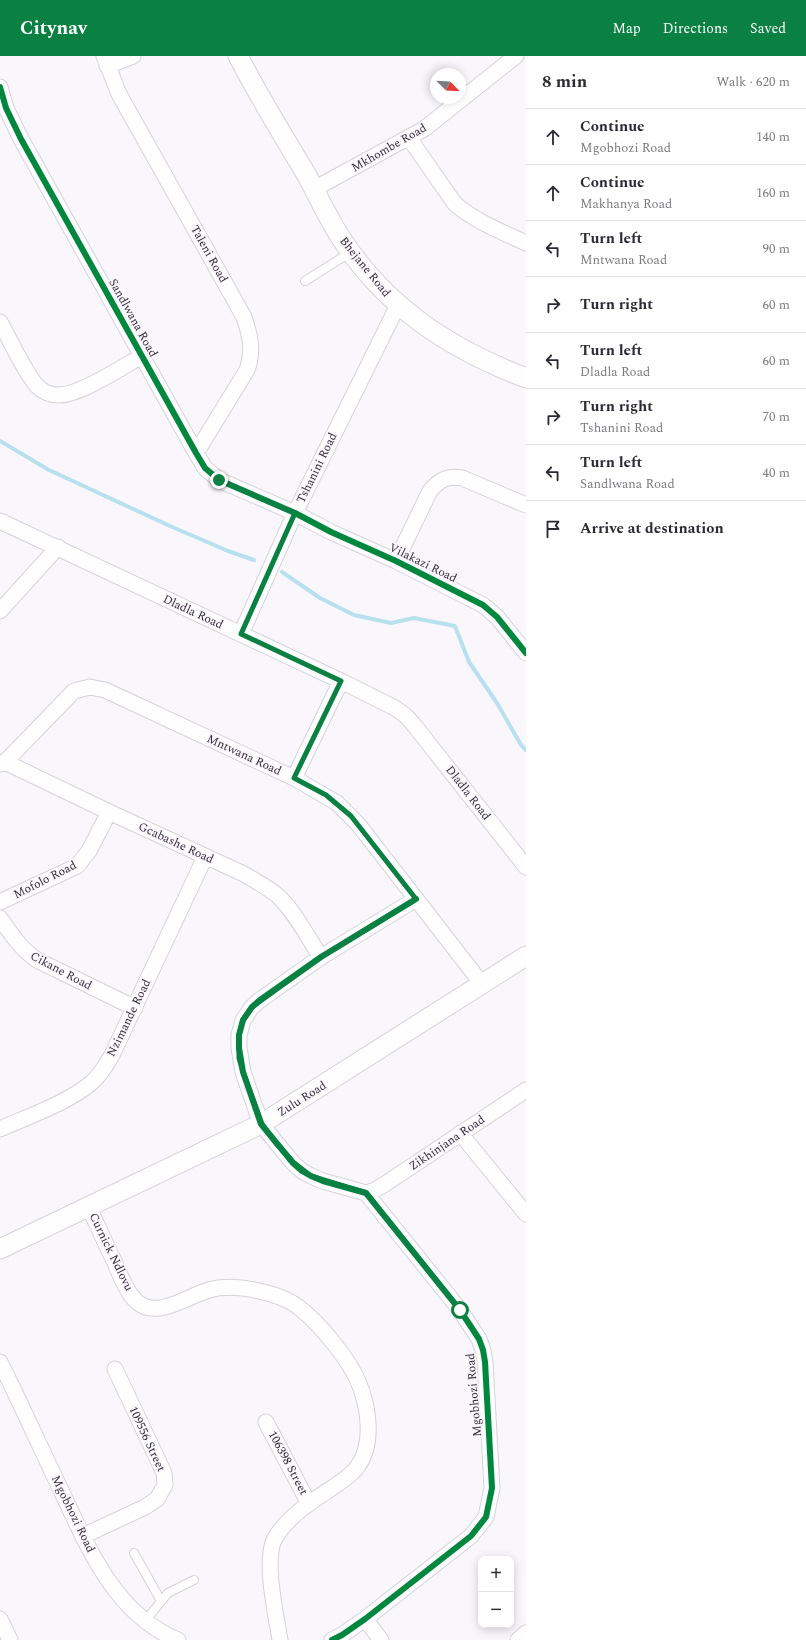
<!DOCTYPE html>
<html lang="en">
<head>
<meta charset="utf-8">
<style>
	body { margin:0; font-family:Spectral,serif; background:#f7f7f7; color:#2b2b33 }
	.controls { position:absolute; right:12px; bottom:12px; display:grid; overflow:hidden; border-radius:8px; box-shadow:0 2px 10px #0003 }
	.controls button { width:36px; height:36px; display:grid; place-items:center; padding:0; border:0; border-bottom:1px solid #e1e1e2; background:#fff; color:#2b2b33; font:20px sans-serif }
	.compass { position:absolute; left:430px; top:12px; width:36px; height:36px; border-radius:50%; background:#fff; box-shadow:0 2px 10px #0003; rotate:114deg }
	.stop { position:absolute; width:12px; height:12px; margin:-9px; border:3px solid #0b8043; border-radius:50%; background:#fff }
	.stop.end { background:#0b8043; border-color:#fff; box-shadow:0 1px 4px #0008 }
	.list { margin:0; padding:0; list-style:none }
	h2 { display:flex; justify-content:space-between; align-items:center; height:52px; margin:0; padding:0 16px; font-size:17px }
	h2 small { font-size:13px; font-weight:400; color:#7c7c81 }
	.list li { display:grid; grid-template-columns:26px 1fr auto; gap:12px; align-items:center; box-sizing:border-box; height:56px; padding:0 16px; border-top:1px solid #e1e1e2 }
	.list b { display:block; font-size:15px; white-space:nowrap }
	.list p { margin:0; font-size:13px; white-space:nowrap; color:#7c7c81 }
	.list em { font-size:13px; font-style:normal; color:#7c7c81 }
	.icon { flex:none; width:22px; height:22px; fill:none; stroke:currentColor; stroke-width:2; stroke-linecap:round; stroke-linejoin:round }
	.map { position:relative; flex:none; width:526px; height:1584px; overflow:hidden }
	header { display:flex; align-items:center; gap:24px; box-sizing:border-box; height:56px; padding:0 20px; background:#0b8043; color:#fff }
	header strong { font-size:19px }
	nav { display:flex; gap:22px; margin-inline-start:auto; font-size:14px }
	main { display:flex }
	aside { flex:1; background:#fff }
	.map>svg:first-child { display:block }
</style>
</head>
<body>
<header>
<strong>Citynav</strong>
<nav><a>Map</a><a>Directions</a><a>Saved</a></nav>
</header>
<main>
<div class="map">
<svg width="526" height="1584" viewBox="0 0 526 1584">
	<rect width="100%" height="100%" fill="#faf7fc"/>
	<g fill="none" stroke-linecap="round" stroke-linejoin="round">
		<path stroke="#b8e0ef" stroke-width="4" d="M0,385L49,414L170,470L228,495L254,504
			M282,516L320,542L354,559L391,567L414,562L455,570L469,606L497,647L521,689L526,694"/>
		<defs>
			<path id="service" d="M305,225L351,196
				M134,1497L161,1545
				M145,1565L168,1537L194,1524"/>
			<path id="minor" d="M104,0L119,38L244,261C250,279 254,295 247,314L196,397
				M107,10L133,0
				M0,31L6,52L21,83L196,397L205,412L219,424L295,457L331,476L396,505L483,549L497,561L526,597
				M409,82L455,148C475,165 502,176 526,187
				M314,133L424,73L516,0
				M0,266C11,285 23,314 37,330C43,336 51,339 59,339C80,339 122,311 142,300
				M0,465L341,625L395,652L406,660L414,669L526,811
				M396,505L430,435C439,424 448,419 462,422L526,449
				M0,555L58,491
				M241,578L295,457L398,249
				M5,706L109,756L244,818C255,825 268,831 278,840C296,857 307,881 321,901
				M0,708L5,706L74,635L90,631L105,634L294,722L337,747L358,768L482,928
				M294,722L341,625
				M0,846L77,810L89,795L109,756
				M0,862C11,878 21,893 37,904L135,952
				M0,1073C29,1060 65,1048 90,1028C100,1020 106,1009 112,999L205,801
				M460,1077L526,1158
				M366,1137L373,1135L385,1128L526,1034
				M89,1152C98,1170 106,1189 115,1207C120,1219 125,1233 134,1243C154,1266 187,1240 209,1234C226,1229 242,1231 259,1235C273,1238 291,1244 302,1254C321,1269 349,1304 358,1325C369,1351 374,1387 358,1410C352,1419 343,1424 335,1430C315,1443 285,1462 274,1484C264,1506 276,1559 280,1584
				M0,1306C20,1346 38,1386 57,1426C86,1486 112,1557 178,1584
				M266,1366L309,1448
				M83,1480L145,1451L157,1443L165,1429L164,1417L115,1313
				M0,1563L10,1584
				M365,1563L381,1584
				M332,1584L342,1579L365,1563L471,1480L486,1461L492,1432L485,1306L483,1294L479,1283L460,1254L366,1137L323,1125L311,1120L302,1115L293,1107L261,1068L243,1016L239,992V979L243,964L252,951L260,944L321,901L416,843
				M518,1584L526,1577"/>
			<path id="tertiary" d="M238,0C259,41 283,79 306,118C317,138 327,160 339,179C385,251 448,292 526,322
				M0,1193L261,1068L526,900"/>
		</defs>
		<use href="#service" stroke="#d5d2d8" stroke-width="10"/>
		<use href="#minor" stroke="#d5d2d8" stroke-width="17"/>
		<use href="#tertiary" stroke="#d5d2d8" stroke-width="21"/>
		<use href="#service" stroke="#fefeff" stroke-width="8"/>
		<use href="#minor" stroke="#fefeff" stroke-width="15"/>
		<use href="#tertiary" stroke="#fefeff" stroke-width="19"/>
		<defs>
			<path id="cycleway" d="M0,31L6,52L21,83L196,397L205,412L219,424L295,457L331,476L396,505L483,549L497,561L526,597
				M332,1584L342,1579L365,1563L471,1480L486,1461L492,1432L485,1306L483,1294L479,1283L460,1254L366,1137L323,1125L311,1120L302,1115L293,1107L261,1068L243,1016L239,992V979L243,964L252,951L260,944L321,901L416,843"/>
		</defs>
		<use href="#cycleway" stroke="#fbf5fe" stroke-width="8"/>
		<use href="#cycleway" stroke="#00873e" stroke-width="6"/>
	</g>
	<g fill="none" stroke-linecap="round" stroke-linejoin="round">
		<path stroke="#0b8043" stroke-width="5" d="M219,424L295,457L241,578L341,625L294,722L326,739L351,760L416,843L321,901L252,951L243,964L241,971L239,979V1002L243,1016L262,1068L275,1086L293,1106L311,1120L366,1137L460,1254"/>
	</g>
	<g text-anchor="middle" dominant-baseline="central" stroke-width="3.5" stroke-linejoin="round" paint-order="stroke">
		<g font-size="12" fill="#332e36" stroke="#fbf5fe">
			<text transform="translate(389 92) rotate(-30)">Mkhombe Road</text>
			<text transform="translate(209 198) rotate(61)">Taleni Road</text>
			<text transform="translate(365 211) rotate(51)">Bhejane Road</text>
			<text transform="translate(133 262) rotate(61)">Sandlwana Road</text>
			<text transform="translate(317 412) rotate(-64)">Tshanini Road</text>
			<text transform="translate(423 507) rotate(26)">Vilakazi Road</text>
			<text transform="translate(193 556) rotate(25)">Dladla Road</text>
			<text transform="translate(244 699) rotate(25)">Mntwana Road</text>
			<text transform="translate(468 737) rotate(52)">Dladla Road</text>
			<text transform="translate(176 787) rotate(25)">Gcabashe Road</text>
			<text transform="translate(45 824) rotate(-27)">Mofolo Road</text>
			<text transform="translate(61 915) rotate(28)">Cikane Road</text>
			<text transform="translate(129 962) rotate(-64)">Nzimande Road</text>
			<text transform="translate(302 1043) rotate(-32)">Zulu Road</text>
			<text transform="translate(447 1087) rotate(-34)">Zikhinjana Road</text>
			<text transform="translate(111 1196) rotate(64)">Curnick Ndlovu</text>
			<text transform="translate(474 1339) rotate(-95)">Mgobhozi Road</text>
			<text transform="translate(147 1383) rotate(65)">109556 Street</text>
			<text transform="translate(288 1407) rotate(62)">106398 Street</text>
			<text transform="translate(73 1458) rotate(64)">Mgobhozi Road</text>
		</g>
	</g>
</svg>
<div class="controls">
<button>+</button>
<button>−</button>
</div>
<svg class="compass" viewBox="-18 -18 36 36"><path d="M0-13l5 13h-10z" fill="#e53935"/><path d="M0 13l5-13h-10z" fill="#7c7c81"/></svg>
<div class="stop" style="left:460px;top:1254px"></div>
<div class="stop end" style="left:219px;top:424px"></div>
</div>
<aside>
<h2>8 min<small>Walk · 620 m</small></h2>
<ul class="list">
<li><svg class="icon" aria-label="ahead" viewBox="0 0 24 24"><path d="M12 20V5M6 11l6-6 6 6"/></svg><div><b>Continue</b><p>Mgobhozi Road</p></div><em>140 m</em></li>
<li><svg class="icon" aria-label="ahead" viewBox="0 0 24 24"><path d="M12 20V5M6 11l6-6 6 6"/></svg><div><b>Continue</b><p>Makhanya Road</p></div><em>160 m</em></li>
<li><svg class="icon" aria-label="left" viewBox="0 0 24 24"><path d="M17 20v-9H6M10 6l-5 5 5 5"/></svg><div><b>Turn left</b><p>Mntwana Road</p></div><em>90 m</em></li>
<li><svg class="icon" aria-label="right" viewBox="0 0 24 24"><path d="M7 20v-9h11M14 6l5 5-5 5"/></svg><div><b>Turn right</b></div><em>60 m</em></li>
<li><svg class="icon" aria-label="left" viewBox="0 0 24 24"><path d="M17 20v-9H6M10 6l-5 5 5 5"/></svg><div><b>Turn left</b><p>Dladla Road</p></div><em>60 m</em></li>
<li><svg class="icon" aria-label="right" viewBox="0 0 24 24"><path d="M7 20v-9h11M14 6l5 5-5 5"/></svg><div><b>Turn right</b><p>Tshanini Road</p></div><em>70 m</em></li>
<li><svg class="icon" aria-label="left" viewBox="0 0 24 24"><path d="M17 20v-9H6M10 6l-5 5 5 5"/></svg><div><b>Turn left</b><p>Sandlwana Road</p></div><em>40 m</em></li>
<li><svg class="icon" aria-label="arrive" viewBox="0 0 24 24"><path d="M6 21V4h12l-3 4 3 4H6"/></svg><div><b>Arrive at destination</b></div></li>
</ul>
</aside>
</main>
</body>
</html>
